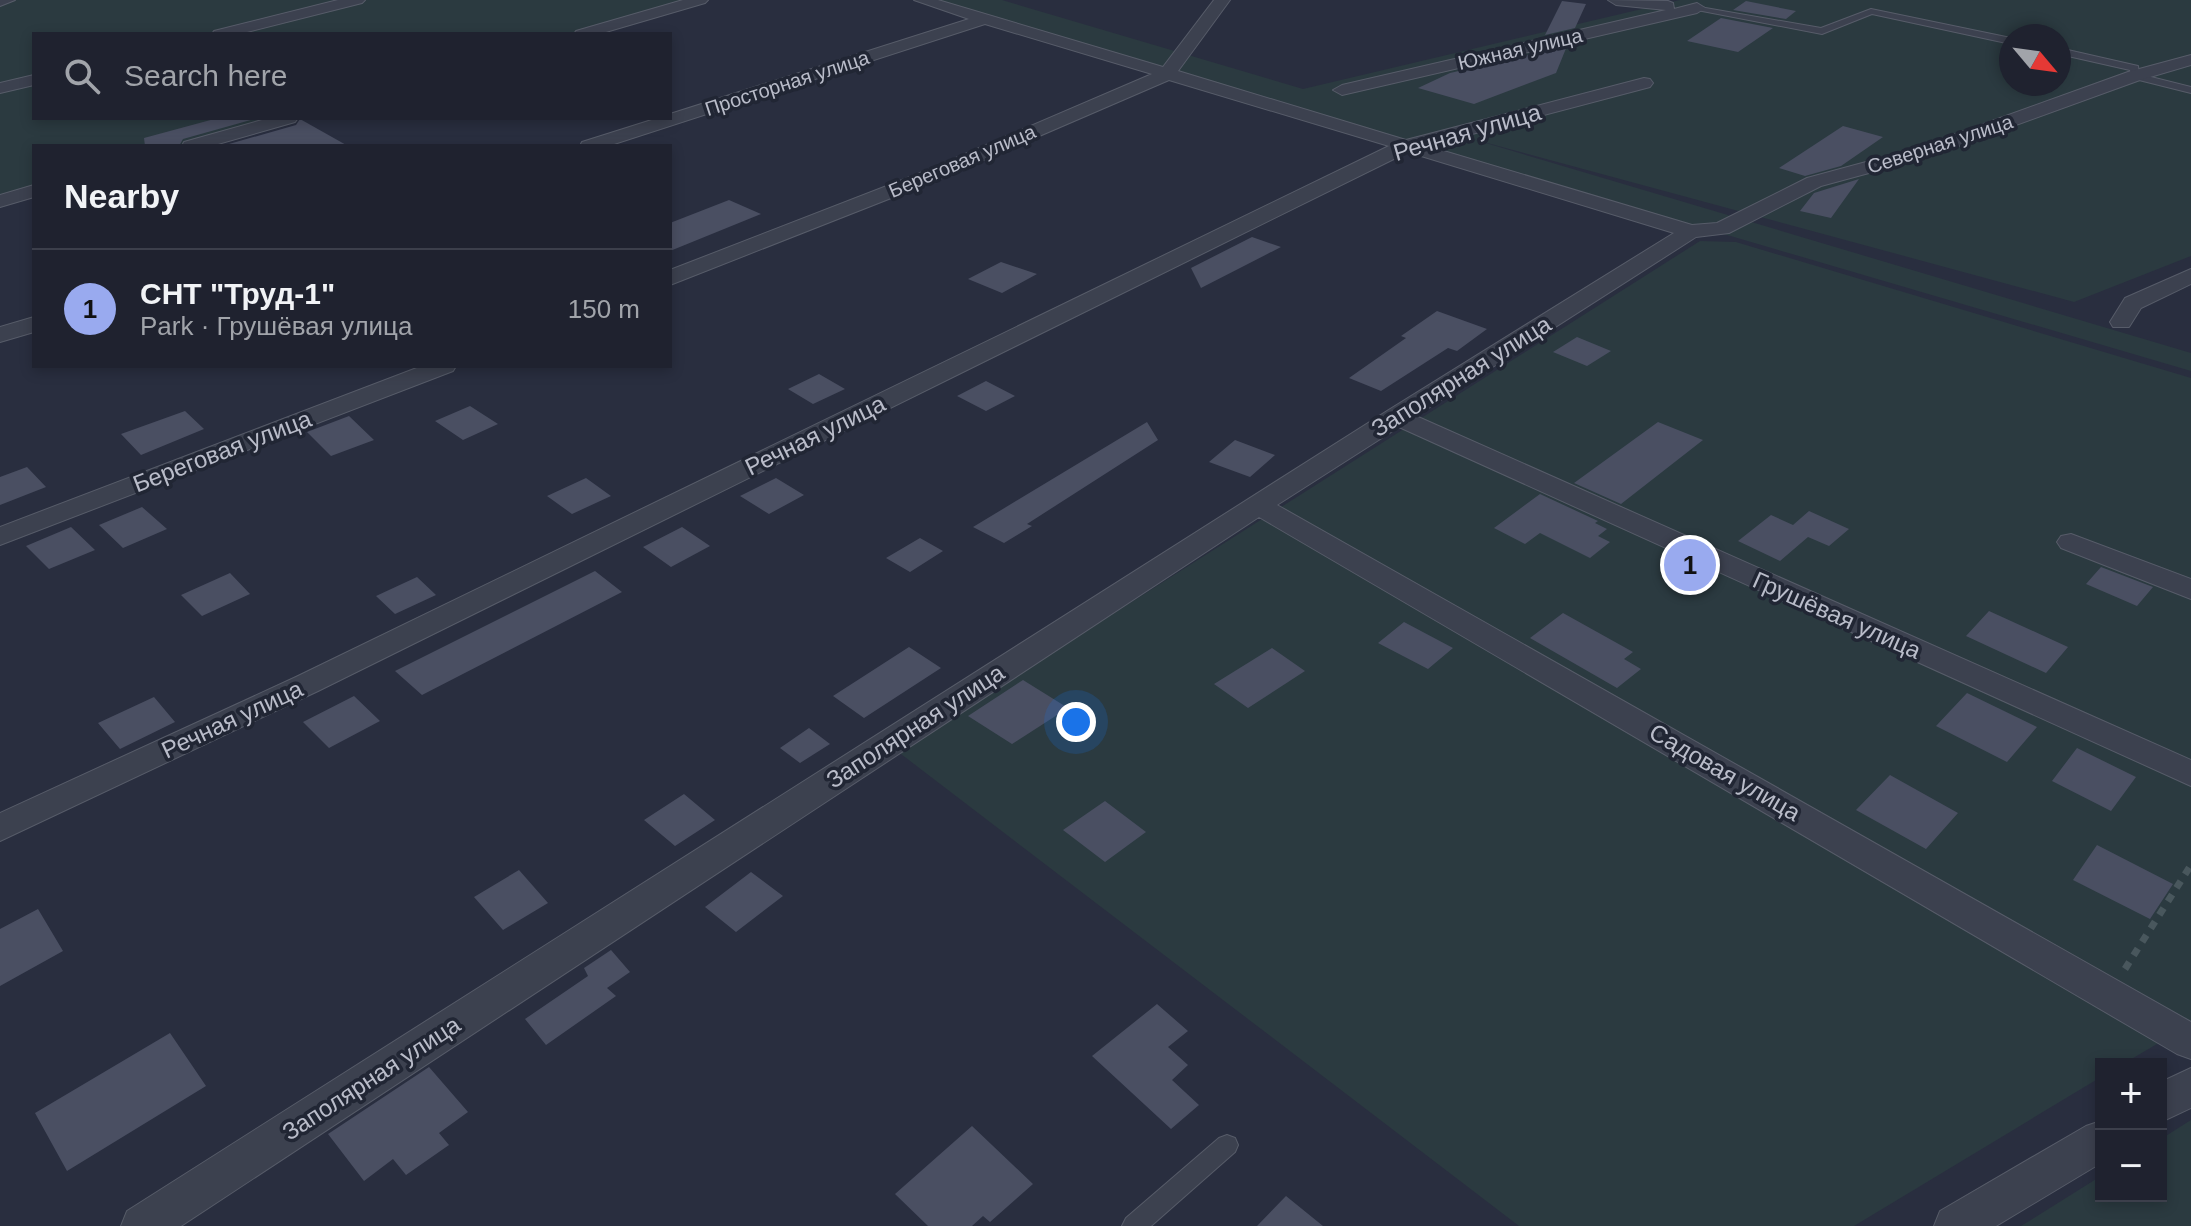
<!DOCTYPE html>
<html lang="en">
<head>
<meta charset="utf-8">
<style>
	body { margin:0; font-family:Helvetica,sans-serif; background:#272a37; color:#f1f3f6 }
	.controls { position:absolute; right:24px; bottom:24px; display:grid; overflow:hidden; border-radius:0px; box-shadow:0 4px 12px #0003 }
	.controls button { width:72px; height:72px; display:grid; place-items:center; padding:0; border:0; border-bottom:2px solid #3c3f4b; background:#1f222f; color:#f1f3f6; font:40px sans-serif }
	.compass { position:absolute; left:1999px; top:24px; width:72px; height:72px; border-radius:50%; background:#1f222f; box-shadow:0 4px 12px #0003; rotate:119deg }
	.you { position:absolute; left:1076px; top:722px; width:28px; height:28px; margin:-20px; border:6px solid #fff; border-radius:50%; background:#1a73e8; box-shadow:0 0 0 12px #1a73e833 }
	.badge { display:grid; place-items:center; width:52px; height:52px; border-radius:50%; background:#99aaef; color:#111; font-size:26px; font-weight:700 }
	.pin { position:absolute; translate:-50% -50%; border:4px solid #fff; box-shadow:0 2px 8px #0006 }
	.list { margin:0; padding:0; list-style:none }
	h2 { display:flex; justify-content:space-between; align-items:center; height:104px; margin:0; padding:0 32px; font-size:34px }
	h2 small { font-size:26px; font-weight:400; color:#a1a4aa }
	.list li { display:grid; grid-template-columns:52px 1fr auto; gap:24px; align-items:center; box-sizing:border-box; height:120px; padding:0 32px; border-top:2px solid #3c3f4b }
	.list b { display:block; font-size:30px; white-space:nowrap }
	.list p { margin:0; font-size:26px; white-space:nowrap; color:#a1a4aa }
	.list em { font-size:26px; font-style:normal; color:#a1a4aa }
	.icon { flex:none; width:44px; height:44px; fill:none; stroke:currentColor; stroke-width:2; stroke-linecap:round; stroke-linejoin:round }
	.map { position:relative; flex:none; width:2191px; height:1226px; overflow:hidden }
	.search { position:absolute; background:#1f222f; box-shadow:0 4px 12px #0003; left:32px; top:32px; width:640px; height:88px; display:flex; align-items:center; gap:20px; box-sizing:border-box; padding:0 28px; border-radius:0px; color:#a1a4aa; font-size:30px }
	.panel { position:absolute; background:#1f222f; box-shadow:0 4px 12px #0003; left:32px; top:144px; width:640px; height:224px; border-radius:0px }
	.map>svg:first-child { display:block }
</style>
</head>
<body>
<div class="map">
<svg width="2191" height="1226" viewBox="0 0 2191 1226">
	<rect width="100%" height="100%" fill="#292e3f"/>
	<path fill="#2b3a40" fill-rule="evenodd" d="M6,0H699L579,34H34V118H283L184,146H34V189L0,198V1Z
		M926,0H1002L1303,89L1680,0H2191V256L2074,302L1469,138L2191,353V371ZM2011,36H2059V84H2011Z
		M1700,241L1736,242L2191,378V1043L2174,1034L2123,1064H2101V1077L1854,1226H1519L897,751Z
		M2191,1120V1226H2021L2101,1176V1196H2161V1139Z"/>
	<path fill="#4a4f62" d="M1562,1L1586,4L1575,28L1545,35Z
		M1746,1L1796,11L1786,19L1733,10Z
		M1721,18L1773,28L1738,52L1687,41Z
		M1567,46L1556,73L1474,104L1418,88L1450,73Z
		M218,118H258L183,139L179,146H145L144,138Z
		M300,119L348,146H222L296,125Z
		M1843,126L1883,137L1841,166L1805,176L1779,168Z
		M1859,179L1831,218L1800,211L1814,193Z
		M729,200L761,214L670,251V223Z
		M1252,237L1281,247L1201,288L1191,268Z
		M1001,262L1037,274L1002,293L968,279Z
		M1437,311L1487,329L1457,351L1448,348L1381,391L1349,378L1406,338L1401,336Z
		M1577,337L1611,351L1587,366L1553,352Z
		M819,374L845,389L813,404L788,389Z
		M986,381L1015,396L986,411L957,396Z
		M470,406L498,424L463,440L435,421Z
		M185,411L204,429L141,455L121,434Z
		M349,416L374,440L331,456L307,432Z
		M1147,422L1158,440L1027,524L1032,526L1004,543L973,527Z
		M1658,422L1703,440L1621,504L1574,483Z
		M1235,440L1275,455L1250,477L1209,462Z
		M27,467L46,487L0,505V477Z
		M586,478L611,496L572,514L547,496Z
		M776,478L804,495L769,514L740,496Z
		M1540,494L1598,521L1595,523L1607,529L1598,536L1610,542L1590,558L1540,533L1525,544L1494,528Z
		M142,507L167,529L123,548L99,525Z
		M1809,511L1849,529L1829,546L1808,537L1780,561L1738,541L1771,515L1793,525Z
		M71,527L95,550L49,569L26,546Z
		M682,527L710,546L671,567L643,547Z
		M920,538L943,551L910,572L886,558Z
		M2101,567L2153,587L2137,606L2086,584Z
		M595,571L622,592L422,695L395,671Z
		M230,573L250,594L202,616L181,595Z
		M417,577L436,595L395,614L376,596Z
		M1989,611L2068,647L2046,673L1966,636Z
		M1563,613L1633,652L1624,659L1641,669L1617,688L1530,638Z
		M1404,622L1453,648L1428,669L1378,643Z
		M909,647L941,668L864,718L833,696Z
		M1272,648L1305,671L1248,708L1214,684Z
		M1023,680L1068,708L1012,744L968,716Z
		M1967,693L2037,727L2007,762L1936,726Z
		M354,696L380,721L329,748L303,722Z
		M154,697L175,722L120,749L98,723Z
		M809,728L830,744L800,763L780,748Z
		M2077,748L2136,777L2111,811L2052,781Z
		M1890,775L1958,813L1926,849L1856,810Z
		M684,794L715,820L675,846L644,820Z
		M1105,801L1146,832L1105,862L1063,830Z
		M2097,845L2173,884L2150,919L2073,880Z
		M519,870L548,903L503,930L474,897Z
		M751,872L783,896L736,932L705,907Z
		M38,909L63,951L0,986V929Z
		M611,950L630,972L607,988L616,996L546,1045L525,1019L588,976L584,968Z
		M1157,1004L1188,1031L1168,1047L1188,1065L1172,1080L1199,1105L1171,1129L1092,1056Z
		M170,1033L206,1086L67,1171L35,1113Z
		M429,1067L468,1112L439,1133L449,1145L406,1175L393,1159L364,1181L328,1134Z
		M972,1126L1033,1184L990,1222L983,1216L972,1226H928L895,1194Z
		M1286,1196L1323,1226H1257Z"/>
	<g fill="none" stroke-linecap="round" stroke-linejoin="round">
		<defs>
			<path id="service" d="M1694,6L1821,28L1871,9L2011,38V44L1872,14L1822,34L1697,10Z
				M2059,48L2138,66L2139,74L2191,87V93L2131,78L2130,70L2059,54Z
				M1227,1135L1235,1138L1238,1145L1235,1152L1151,1226H1122L1126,1218L1219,1138Z"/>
			<path id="minor" d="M0,0H15L0,6Z
				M338,0H365L362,3L239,34H212L214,31Z
				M683,0H708L705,3L599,34H574L576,31Z
				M914,0H938L1163,67L1214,0H1230L1178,71L1406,140L1644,78L1650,79L1653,83L1650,87L1427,146L1692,225L1717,223L1807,178L1914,149L2128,72L2191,55V65L2140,80L1928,157L1821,186L1729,233L1696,237L1416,416L2191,760V786L1399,427L1277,505L2191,1022V1059L2177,1054L1259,517L181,1226H121L127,1211L1387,411L1674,233L1408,152L318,691L0,841V813L296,677L1389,146L1169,80L942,178L670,285V270L928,170L1152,74L985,24L608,146H580L582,142L658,118H670V114L969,19Z
				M1608,0L1668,1L1673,3L1674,9L1697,3L1705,8L1697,13L1342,95L1333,90L1342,85L1666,10L1616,5Z
				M34,75V85L0,93V83Z
				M269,118H298L295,122L211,146H182L184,142Z
				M34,185V197L0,207V195Z
				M2191,269V284L2141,308L2129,327H2113L2110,322L2125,298Z
				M34,317V332L0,342V327Z
				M422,366H456L453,371L0,545V527Z
				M2071,534L2191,579V599L2061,548L2057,542L2061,536Z
				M2191,1068V1108L2161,1122V1082Z
				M2101,1121V1163L1996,1226H1934L1940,1211L2086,1126Z"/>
		</defs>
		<use href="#service" stroke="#575c69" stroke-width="2"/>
		<use href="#minor" stroke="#575c69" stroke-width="2"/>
		<path stroke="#49575d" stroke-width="7" stroke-dasharray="8 8" stroke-linecap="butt" d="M2125,969L2191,865"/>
		<use href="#service" fill="#3c414f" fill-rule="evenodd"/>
		<use href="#minor" fill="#3c414f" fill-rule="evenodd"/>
	</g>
	<g text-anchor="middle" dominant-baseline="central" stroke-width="7" stroke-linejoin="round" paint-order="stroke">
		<g font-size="20" fill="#b9bcc9" stroke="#212634">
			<text transform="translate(1520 49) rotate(-13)">Южная улица</text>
			<text transform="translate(787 83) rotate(-18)">Просторная улица</text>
			<text transform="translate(1940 144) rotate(-18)">Северная улица</text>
			<text transform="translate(962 161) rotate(-23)">Береговая улица</text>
		</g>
		<g font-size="24" fill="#b9bcc9" stroke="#212634">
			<text transform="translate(1467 132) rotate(-16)">Речная улица</text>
			<text transform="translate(1461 376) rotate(-32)">Заполярная улица</text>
			<text transform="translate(815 435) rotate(-26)">Речная улица</text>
			<text transform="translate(222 451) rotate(-21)">Береговая улица</text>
			<text transform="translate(1837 615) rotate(24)">Грушёвая улица</text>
			<text transform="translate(232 719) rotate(-25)">Речная улица</text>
			<text transform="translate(915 726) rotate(-33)">Заполярная улица</text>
			<text transform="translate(1725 772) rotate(30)">Садовая улица</text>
			<text transform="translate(371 1078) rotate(-33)">Заполярная улица</text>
		</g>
	</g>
</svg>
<div class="controls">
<button>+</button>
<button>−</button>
</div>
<svg class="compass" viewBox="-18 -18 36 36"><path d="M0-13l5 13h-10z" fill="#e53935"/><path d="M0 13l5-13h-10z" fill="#a1a4aa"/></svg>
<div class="you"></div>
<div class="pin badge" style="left:1690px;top:565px">1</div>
<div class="search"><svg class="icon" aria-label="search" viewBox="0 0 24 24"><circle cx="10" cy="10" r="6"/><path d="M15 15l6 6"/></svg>Search here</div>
<section class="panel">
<h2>Nearby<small></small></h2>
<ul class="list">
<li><span class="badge">1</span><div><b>СНТ &quot;Труд-1&quot;</b><p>Park · Грушёвая улица</p></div><em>150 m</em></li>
</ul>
</section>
</div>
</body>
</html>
